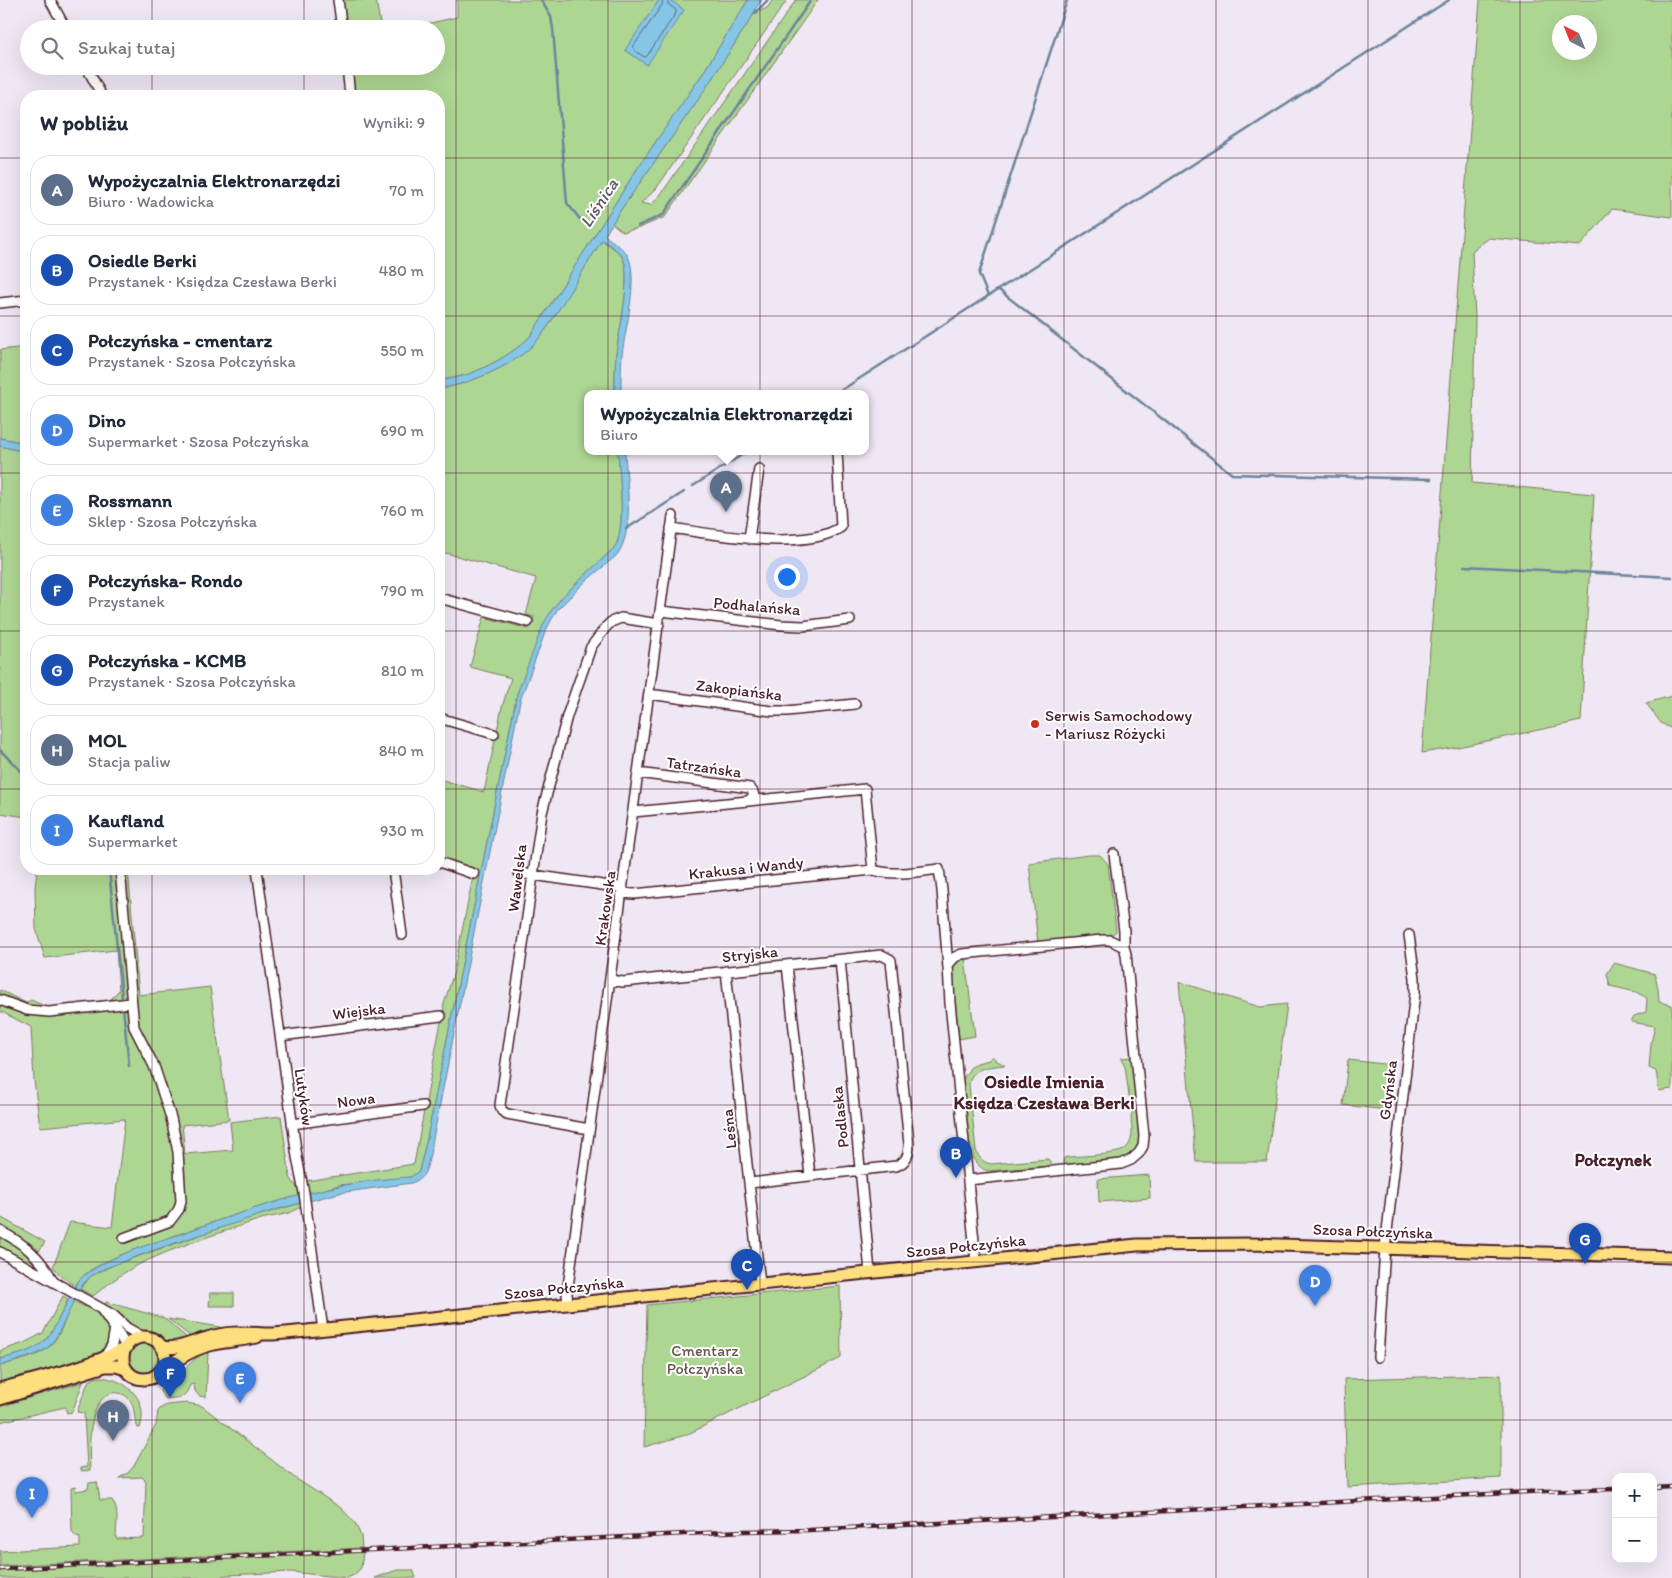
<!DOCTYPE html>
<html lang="pl">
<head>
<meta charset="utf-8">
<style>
	body { margin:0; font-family:Itim,sans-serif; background:#f6f6f7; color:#1f2937 }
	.controls { position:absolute; right:15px; bottom:15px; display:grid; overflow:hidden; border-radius:10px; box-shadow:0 5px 20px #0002 }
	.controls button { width:45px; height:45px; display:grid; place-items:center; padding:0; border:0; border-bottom:1px solid #e0e1e3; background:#fff; color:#1f2937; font:25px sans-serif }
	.compass { position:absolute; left:1552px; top:15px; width:45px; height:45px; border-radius:50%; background:#fff; box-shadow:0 5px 20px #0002; rotate:317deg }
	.you { position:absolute; left:786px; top:576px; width:18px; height:18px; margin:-12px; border:4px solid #fff; border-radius:50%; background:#1a73e8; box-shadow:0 0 0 8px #1a73e833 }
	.badge { display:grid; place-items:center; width:32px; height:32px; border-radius:50%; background:#c8321e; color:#fff; font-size:16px; font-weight:700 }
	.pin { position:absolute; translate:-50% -41px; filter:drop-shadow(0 1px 2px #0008) }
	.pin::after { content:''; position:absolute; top:26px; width:18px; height:15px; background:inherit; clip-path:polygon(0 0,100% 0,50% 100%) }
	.popup { position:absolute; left:584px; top:390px; width:285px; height:65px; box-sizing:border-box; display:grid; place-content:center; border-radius:10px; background:#fff; filter:drop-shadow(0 1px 4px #0005); font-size:16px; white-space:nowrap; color:#747a83 }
	.popup b { font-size:19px; color:#1f2937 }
	.popup::after { content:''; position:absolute; left:50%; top:100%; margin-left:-10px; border:10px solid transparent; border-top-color:#fff }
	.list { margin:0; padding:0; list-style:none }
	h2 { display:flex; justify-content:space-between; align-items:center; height:65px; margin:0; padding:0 20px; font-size:21px }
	h2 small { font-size:16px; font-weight:400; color:#747a83 }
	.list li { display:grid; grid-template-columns:32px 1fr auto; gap:15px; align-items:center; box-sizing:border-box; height:70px; margin:0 10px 10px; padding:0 10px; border:1px solid #e0e1e3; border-radius:20px }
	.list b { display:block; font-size:19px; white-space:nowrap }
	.list p { margin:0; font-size:16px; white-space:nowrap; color:#747a83 }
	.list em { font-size:16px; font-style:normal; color:#747a83 }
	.icon { flex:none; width:28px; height:28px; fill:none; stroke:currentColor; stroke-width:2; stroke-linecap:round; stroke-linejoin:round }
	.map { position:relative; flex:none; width:1672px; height:1578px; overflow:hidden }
	.search { position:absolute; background:#fff; box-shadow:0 5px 20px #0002; left:20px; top:20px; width:425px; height:55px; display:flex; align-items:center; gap:12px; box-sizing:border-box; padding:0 18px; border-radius:28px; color:#747a83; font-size:19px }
	.panel { position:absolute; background:#fff; box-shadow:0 5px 20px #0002; left:20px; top:90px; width:425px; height:785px; border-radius:20px }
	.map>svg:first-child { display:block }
</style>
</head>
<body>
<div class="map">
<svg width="1672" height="1578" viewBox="0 0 1672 1578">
	<rect width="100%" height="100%" fill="#efe7f4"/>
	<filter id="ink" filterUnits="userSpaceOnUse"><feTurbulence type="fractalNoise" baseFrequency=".02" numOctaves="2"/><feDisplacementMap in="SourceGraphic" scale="10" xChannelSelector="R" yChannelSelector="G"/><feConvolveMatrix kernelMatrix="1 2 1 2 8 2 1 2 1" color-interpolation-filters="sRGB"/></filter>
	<g filter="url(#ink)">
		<path fill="#aed693" stroke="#7c7a5f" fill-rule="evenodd" d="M341,0H376L381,29H345Z
			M457,0H748L703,73L637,169L531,335C518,351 479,373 458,377C452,379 445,379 439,380V96H355L351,66H436V29H405L457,17Z
			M773,0H787L656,189L641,203L651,205L661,194L796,0H818L665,217L639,228L623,232L612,223L620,211L700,97L754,14L767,8Z
			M1480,0H1672V217L1612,209L1580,246L1489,238L1472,251L1475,318L1472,483L1594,494L1581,721L1458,747L1422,753ZM1560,22H1590V52H1560Z
			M602,240C610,246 621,252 624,261C631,281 619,332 616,354C615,367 615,380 615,393H587V451H618C619,473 627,531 614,548L563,596L551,611L517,694L426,1143L419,1171L411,1177L339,1185L308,1194L306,1181L414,1164L440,1027L444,1008L443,1007L453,975L473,877L439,866V779L484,792L502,707L511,678L470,667L484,617L529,629L534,617L526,615L536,578L446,553H439V389C465,385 513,366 532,346C545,333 554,317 563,302C576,282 589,261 602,240Z
			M26,347V443L0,438V350Z
			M0,446L17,450L26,451V715L23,716L26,732V817L0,813Z
			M1672,696V729L1661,723L1646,703Z
			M1089,855H1100L1108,864L1116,931L1113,934L1038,943L1029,863Z
			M37,869H128L139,995L210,987L229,1120L182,1125L185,1154L233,1150L230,1122L281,1116L290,1177L299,1191L300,1196C259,1206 219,1220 179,1234C151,1244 120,1253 94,1268C86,1273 80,1278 75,1286L61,1276L53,1267L70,1222L112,1227L125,1119L40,1127L34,1080L31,1027L0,1011V990L26,1003L31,1000L49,1008L110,1000L119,990L116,950L45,958L36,929L35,889Z
			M965,958L975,1036L959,1039L952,969L956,963Z
			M1614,963L1655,974L1658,988L1659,1002L1672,1005V1089L1659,1091L1656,1071L1649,1068L1651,1043L1655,1026L1631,1022L1634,1016L1646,1012L1647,998L1636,992L1610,986L1607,974Z
			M1179,982L1260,1007L1287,1004L1267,1162H1196Z
			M992,1056L997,1061L1005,1065C990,1067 971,1066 969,1085L976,1150C979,1158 982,1162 991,1164L1048,1159L1051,1163L1049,1166L987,1171C977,1166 974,1161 970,1151L962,1086L963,1079L970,1068L977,1063L989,1060Z
			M1131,1057L1136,1096L1133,1097L1129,1096L1125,1066L1121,1058Z
			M1348,1060L1393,1065L1387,1110L1343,1105Z
			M1134,1110L1138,1112C1139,1123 1142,1137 1137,1148C1134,1152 1130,1156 1125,1158C1111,1163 1082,1163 1066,1165L1063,1163L1064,1158L1067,1157C1079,1156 1118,1155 1125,1149C1132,1143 1132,1136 1132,1128C1131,1121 1130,1114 1134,1110Z
			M1149,1175L1150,1198L1099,1202L1098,1179Z
			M301,1203V1206C293,1215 270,1216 258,1220C217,1234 173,1247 134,1267C119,1275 106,1286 93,1296L80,1289L91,1276L113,1265L249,1218Z
			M0,1217L45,1242L39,1251L30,1243L0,1227Z
			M0,1235L19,1246L40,1270L0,1247Z
			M840,1286L841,1358L686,1435L644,1447L647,1305Z
			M210,1293H234V1306H209Z
			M63,1296L68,1299C49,1340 48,1349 0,1359V1351L24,1343L43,1333Z
			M73,1301L85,1307L86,1306C106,1318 121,1336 99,1356L0,1386V1366C15,1361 37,1358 49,1347C61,1336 66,1316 73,1301Z
			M106,1302L164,1318L187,1338L189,1341L167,1343L156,1334L134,1328L105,1305Z
			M168,1319L221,1327V1328L191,1337Z
			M129 1359a16 16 0 1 1 32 0a16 16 0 1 1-32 0Z
			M199,1351L208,1352L206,1397L199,1396L195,1391L194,1384L190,1385C185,1399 180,1397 166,1399L161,1393L160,1390L201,1354Z
			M1501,1375V1478L1347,1487L1344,1379Z
			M101,1377C128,1380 149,1400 140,1428H138C133,1419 136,1407 129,1399C125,1394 118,1392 112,1393C87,1400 89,1450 90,1470L82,1471L80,1468L87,1467L84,1413L77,1412L88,1382L95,1378Z
			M83,1382L72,1412L67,1413L65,1407L0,1422V1406Z
			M187,1403L202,1406L295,1478L341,1508L355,1523L361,1536L362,1548L0,1566V1551L80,1547V1538L76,1537L72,1532L71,1488L75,1487L76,1491L88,1489L89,1483L97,1482L100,1500H112C120,1511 116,1526 116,1539L144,1538L146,1481L142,1477L119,1478L128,1473L134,1466L156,1425L158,1411L161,1408L167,1405Z
			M363,1552L361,1568L354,1575L347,1578L291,1572L228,1575L222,1576L221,1578H0V1571Z
			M397,1570H413L416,1578H375Z"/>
		<path fill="#85c6e6" stroke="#6d839b" d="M659,0H670L684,10L647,65L625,50Z
			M748,0H762L756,8L754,14L700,97L620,211L605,235C612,242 623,247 628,256C639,279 625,329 622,355C621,367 621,380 621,393H615C615,380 615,367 616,354C619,333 632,276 623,258C619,250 609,245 602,240C588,262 575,284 561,306C552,320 544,334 532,346C513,366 466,385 439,389V380C445,379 452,379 458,377C479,373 518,351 531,335L637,169L703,73Z
			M0,438L26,443V451L17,450L0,446Z
			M618,451H625C626,480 636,532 616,556L586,581L557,610L546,630L520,701L430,1154C427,1167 426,1179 411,1183L339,1193L275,1210L154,1250L103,1269L91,1276L82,1285L58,1334L48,1348L35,1355L0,1366V1359C52,1348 48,1337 71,1295C75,1287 78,1279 86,1274C114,1254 148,1245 180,1234C256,1207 330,1181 411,1177L419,1171L426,1143L517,694L543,625L551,611L563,596L614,548C627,531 619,473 618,451Z"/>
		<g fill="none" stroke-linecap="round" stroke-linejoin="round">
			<path stroke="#626276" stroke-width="1" d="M663,0L662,5L633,47L634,50L644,57L647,56L676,13V10L668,4V0"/>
			<path stroke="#6d839b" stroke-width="2.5" d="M541,0L551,17L553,29L567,203L579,218L587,225
				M754,14L768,0
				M638,226L663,215L811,0
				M999,290L1232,474L1431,479
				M988,296L979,274L1067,0
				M837,393L1449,0
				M693,486L748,451
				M626,529L684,492
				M1464,566L1672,577
				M0,750L26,776
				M109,869L129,1066"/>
			<defs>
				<path id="minor" d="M50,0L66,29
					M338,0L342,29
					M86,66L102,96
					M347,66L350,96
					M0,303L26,300
					M671,528C713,534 806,552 841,527L837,451
					M749,539L759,469
					M439,598L528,622
					M661,611L781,625L803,626L850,620
					M649,694L772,711H787L855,704
					M439,718L494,734
					M748,801L865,789L873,870
					M633,812L748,801L754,796L753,792L750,788L638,773
					M439,862L474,874
					M120,869L134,1027L154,1066L171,1118L178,1152L181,1201L179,1209L170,1221L124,1238
					M257,869L297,1157L304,1193L323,1330
					M393,869L402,935
					M519,873L623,888
					M622,893L634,894L873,870C895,876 916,872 939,869L942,890L948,968
					M840,960L870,1272
					M787,965L810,1176
					M726,971L760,1284
					M610,980L623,982L882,955L891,960L909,1144C909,1154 907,1162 896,1166L750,1183
					M0,1000L27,1010L49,1012L131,1003
					M280,1036L441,1016
					M292,1124L423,1106
					M589,1129L507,1114L502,1111L500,1105L542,813L567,716L591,647L606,627L611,622L621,618L659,624
					M968,1180L1121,1164L1131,1160L1139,1153L1143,1146L1144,1136L1126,954L1124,947V931L1114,854
					M0,1231C23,1243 41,1257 53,1281
					M0,1252L113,1315L127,1328L143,1337
					M976,1261L950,1003L948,965L955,957L962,954L1102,940H1110L1124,947
					M568,1304L567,1294L673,516
					M101,1309L120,1336L126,1347
					M1378,1357L1385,1248L1415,993V978L1409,935
					M104,1358L112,1345L115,1328"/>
				<path id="major" d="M123 1358a21 21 0 1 1 42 0a21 21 0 1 1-42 0Z
					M162,1347C179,1350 191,1342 207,1338C228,1331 247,1333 268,1334C281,1334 294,1332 307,1331L1137,1245L1251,1244L1672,1257
					M162,1371C178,1358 194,1348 214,1344C229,1341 243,1340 257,1337
					M0,1389C42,1377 87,1368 126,1348
					M0,1399L105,1366H116L126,1369"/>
			</defs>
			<use href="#minor" stroke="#4a1f2b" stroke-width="12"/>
			<use href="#major" stroke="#4a1f2b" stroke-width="15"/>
			<use href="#minor" stroke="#fff" stroke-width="9"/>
			<use href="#major" stroke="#fedf80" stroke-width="11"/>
			<defs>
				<path id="rail" d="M1653,1488L1672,1487
					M0,1569L744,1531L809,1530L1546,1491L1616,1489"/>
			</defs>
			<use href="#rail" stroke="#4a1f2b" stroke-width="4.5"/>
			<use href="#rail" stroke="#fff" stroke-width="2.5" stroke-dasharray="8" stroke-linecap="butt"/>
		</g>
	</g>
	<path fill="none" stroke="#4a1f2b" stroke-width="1" stroke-opacity="0.55" d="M152,0V29M304,0V29M456,0V1578M608,0V1578M760,0V1578M912,0V1578M1064,0V1578M1216,0V1578M1368,0V1578M1520,0V1578M152,66V96M304,66V96M0,158H26M439,158H1672M0,316H26M439,316H1672M0,473H26M439,473H1672M0,631H26M439,631H1672M0,789H26M439,789H1672M152,869V1578M304,869V1578M0,947H1672M0,1105H1672M0,1262H1672M0,1420H1672"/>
	<circle fill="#c8321e" stroke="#fff" stroke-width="2" cx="1035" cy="724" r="5"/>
	<g text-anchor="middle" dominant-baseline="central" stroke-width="4" stroke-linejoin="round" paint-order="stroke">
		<g font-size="16" fill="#4a1f2b" stroke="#fff">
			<text transform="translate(757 606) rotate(5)">Podhalańska</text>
			<text transform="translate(739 690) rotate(7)">Zakopiańska</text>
			<text transform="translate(704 767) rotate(8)">Tatrzańska</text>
			<text transform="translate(746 868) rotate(-6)">Krakusa i Wandy</text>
			<text transform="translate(517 878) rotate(-83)">Wawelska</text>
			<text transform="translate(605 908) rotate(-82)">Krakowska</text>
			<text transform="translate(750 954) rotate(-6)">Stryjska</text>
			<text transform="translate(359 1011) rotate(-7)">Wiejska</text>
			<text transform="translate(1388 1090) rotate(-83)">Gdyńska</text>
			<text transform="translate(304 1097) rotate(82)">Lutyków</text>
			<text transform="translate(356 1100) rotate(-8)">Nowa</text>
			<text transform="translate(840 1117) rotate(-96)">Podlaska</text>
			<text transform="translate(729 1129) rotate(-96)">Leśna</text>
			<text transform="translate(1373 1231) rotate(2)">Szosa Połczyńska</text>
			<text transform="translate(966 1246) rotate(-6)">Szosa Połczyńska</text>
			<text transform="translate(564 1288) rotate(-6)">Szosa Połczyńska</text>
		</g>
		<g font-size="16" fill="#4a1f2b" stroke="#fff" text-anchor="start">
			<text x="1045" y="715">Serwis Samochodowy<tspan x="1045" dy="18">- Mariusz Różycki</tspan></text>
		</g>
		<g font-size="16" fill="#68564a" stroke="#fff">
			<text x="705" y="1350">Cmentarz<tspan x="705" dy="18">Połczyńska</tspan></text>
		</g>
		<g font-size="18" font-style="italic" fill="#5f596c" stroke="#fff">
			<text transform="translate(599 203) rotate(-57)">Liśnica</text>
		</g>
		<g font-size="18" font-weight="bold" fill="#4a1f2b" stroke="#fff">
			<text x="1044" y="1082">Osiedle Imienia<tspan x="1044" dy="21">Księdza Czesława Berki</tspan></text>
			<text x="1613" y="1160">Połczynek</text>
		</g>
	</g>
</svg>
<div class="controls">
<button>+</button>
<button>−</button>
</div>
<svg class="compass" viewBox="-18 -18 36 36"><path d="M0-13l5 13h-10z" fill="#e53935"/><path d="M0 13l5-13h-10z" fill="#747a83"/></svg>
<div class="you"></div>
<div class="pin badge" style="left:726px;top:512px;background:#5c6f8a">A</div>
<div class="popup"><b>Wypożyczalnia Elektronarzędzi</b>Biuro</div>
<div class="pin badge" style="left:956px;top:1178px;background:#1a4fb4">B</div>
<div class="pin badge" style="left:747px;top:1290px;background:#1a4fb4">C</div>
<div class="pin badge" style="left:1315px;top:1306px;background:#3f7fe0">D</div>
<div class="pin badge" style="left:240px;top:1403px;background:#3f7fe0">E</div>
<div class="pin badge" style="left:170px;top:1398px;background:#1a4fb4">F</div>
<div class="pin badge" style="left:1585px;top:1264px;background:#1a4fb4">G</div>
<div class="pin badge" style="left:113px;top:1441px;background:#5c6f8a">H</div>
<div class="pin badge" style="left:32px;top:1518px;background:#3f7fe0">I</div>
<div class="search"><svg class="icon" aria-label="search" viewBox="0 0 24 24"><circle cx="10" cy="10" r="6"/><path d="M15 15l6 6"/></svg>Szukaj tutaj</div>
<section class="panel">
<h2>W pobliżu<small>Wyniki: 9</small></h2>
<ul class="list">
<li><span class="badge" style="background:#5c6f8a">A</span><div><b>Wypożyczalnia Elektronarzędzi</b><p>Biuro · Wadowicka</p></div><em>70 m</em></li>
<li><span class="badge" style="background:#1a4fb4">B</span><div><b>Osiedle Berki</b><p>Przystanek · Księdza Czesława Berki</p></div><em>480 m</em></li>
<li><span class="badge" style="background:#1a4fb4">C</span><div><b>Połczyńska - cmentarz</b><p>Przystanek · Szosa Połczyńska</p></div><em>550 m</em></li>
<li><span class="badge" style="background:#3f7fe0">D</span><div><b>Dino</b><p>Supermarket · Szosa Połczyńska</p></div><em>690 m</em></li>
<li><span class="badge" style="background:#3f7fe0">E</span><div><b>Rossmann</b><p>Sklep · Szosa Połczyńska</p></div><em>760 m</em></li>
<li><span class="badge" style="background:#1a4fb4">F</span><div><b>Połczyńska- Rondo</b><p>Przystanek</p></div><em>790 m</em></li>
<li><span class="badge" style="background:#1a4fb4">G</span><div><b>Połczyńska - KCMB</b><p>Przystanek · Szosa Połczyńska</p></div><em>810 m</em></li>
<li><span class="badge" style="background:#5c6f8a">H</span><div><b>MOL</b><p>Stacja paliw</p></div><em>840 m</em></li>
<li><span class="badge" style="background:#3f7fe0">I</span><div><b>Kaufland</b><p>Supermarket</p></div><em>930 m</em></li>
</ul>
</section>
</div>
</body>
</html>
